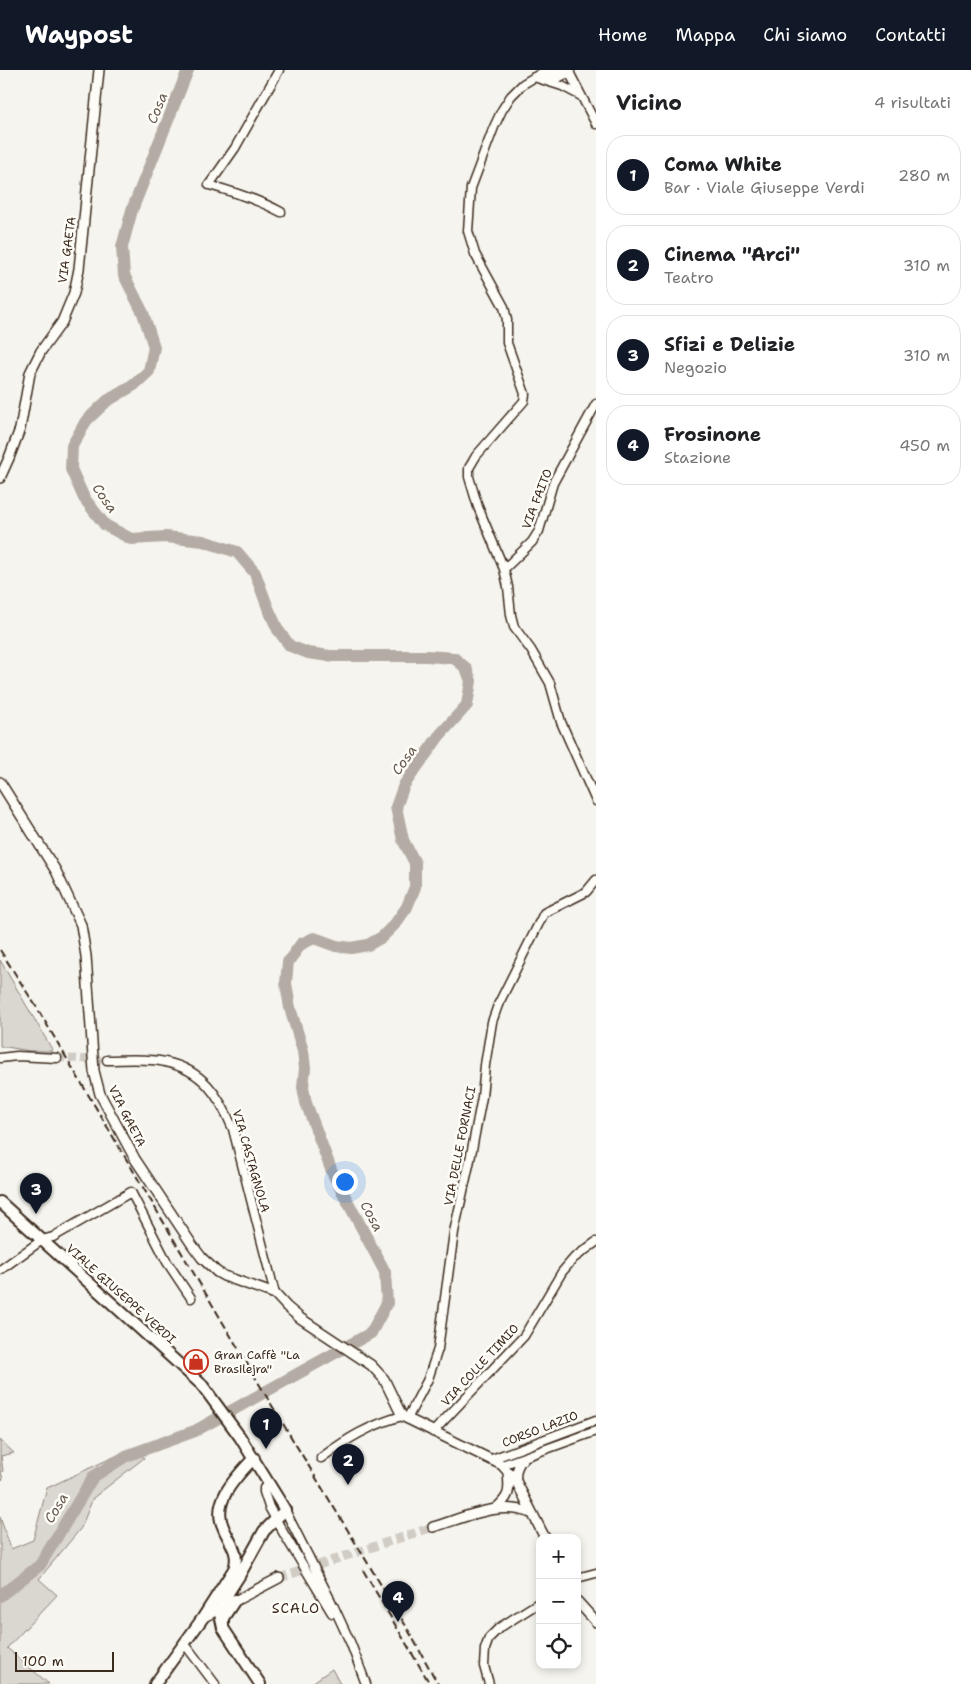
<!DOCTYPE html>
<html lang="it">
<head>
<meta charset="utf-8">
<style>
	body { margin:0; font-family:"Shantell Sans",sans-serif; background:#f2f2f2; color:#202124 }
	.controls { position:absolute; right:15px; bottom:15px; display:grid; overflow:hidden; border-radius:10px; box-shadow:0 2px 8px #0003 }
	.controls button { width:45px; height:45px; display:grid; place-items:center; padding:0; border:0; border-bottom:1px solid #e0e0e0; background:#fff; color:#202124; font:25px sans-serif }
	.scale { position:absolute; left:15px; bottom:12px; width:99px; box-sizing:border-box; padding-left:5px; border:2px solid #3b2a1e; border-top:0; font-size:14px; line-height:18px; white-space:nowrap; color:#3b2a1e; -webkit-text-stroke:4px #fdfcf7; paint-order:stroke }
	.you { position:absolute; left:344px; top:1111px; width:18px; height:18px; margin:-12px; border:4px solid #fff; border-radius:50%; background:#1a73e8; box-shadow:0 0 0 8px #1a73e833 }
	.badge { display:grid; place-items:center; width:32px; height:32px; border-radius:50%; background:#111827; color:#fff; font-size:16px; font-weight:700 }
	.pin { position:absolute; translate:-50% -41px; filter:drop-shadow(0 1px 2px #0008) }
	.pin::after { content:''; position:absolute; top:26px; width:18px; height:15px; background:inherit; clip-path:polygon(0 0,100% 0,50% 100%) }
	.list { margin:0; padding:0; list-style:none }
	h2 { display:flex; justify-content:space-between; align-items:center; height:65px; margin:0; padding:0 20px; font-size:21px }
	h2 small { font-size:16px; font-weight:400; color:#757577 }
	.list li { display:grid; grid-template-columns:32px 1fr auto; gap:15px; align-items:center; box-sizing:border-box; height:80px; margin:0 10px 10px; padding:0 10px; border:1px solid #e0e0e0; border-radius:20px }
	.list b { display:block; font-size:19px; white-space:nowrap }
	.list p { margin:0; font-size:16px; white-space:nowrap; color:#757577 }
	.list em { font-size:16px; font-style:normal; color:#757577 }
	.icon { flex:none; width:28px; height:28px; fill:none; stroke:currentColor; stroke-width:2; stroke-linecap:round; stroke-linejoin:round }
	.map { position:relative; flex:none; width:596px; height:1614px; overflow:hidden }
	header { display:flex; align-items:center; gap:30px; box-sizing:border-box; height:70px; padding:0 25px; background:#111827; color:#fff }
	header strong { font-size:24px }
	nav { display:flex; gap:28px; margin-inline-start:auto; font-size:18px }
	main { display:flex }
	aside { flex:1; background:#fff }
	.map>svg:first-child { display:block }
</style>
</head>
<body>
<header>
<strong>Waypost</strong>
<nav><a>Home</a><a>Mappa</a><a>Chi siamo</a><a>Contatti</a></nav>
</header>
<main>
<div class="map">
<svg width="596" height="1614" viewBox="0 0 596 1614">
	<rect width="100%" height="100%" fill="#f5f4ee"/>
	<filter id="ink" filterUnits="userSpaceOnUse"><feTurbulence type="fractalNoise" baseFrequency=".02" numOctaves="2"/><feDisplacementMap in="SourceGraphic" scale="10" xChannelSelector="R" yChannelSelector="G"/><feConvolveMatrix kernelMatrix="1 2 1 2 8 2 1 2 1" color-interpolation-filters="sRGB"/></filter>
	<g filter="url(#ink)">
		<path fill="#dad6d0" stroke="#8a8077" d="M0,890L53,981H30L0,976Z
			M0,1370L14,1383L1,1386L3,1401L1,1402L3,1409L0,1410Z
			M135,1377L144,1388L93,1428L81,1458L39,1509L57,1525L7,1578L49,1614H0V1447L11,1479L33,1470L47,1418Z
			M332,1599L340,1614H311L312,1613Z"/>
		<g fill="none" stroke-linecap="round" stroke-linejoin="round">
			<path stroke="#b4aca4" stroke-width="12" d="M0,1526L40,1495L93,1407L126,1386L195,1361L371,1263L387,1233L385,1202L332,1102L306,1033L303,1017L305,998L303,981L290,938L286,913L288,892L301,874L314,868L336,876L351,878L368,875L382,867L395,854L407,837L415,817V793L403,770L396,737L404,715L439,666L467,635L471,611L466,598L454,588L427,586H330L308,583L290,576L278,560L268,538L255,503L237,482L203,471L166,467L131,469L105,455L84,428L71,399L72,376L86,351L107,331L134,315L149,301L154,277L143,243L124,205L122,177L132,140L188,0"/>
			<path stroke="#d0ccc4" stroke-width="8" stroke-dasharray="8 4" stroke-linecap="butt" d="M57,988L107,990"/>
			<path stroke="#d0ccc4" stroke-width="9" stroke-dasharray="9 4.5" stroke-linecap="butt" d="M279,1508L433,1457"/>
			<defs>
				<path id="minor" d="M279,0L235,78L209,115C234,122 259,130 281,142
					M568,0L596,54
					M570,2L554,1L543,2L523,14L511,26L502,40L494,57L471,118L468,161L475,184L504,237L507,250V273L525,324L524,331L476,386L469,398V407L478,437L504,499L508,517L511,545L514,557L531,580L550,613L561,652L596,731
					M534,7L562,16L581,26
					M543,7L558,8L570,2
					M504,499L532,472L539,461L553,413L596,334
					M0,988L17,986L57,988
					M107,990C124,990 149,988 165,992C203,1000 219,1025 233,1059L275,1224
					M0,1200L42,1170L53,1167L131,1122L167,1192L191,1228
					M407,1349L428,1309L438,1279L454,1162L470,1090L482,1027L485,995L492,952L498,935L544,843L586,822L596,810
					M433,1362L524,1266L562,1202L574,1188L596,1172
					M321,1388C348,1368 370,1355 402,1346
					M492,1389L596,1350
					M502,1395L596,1361
					M516,1411C516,1401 517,1395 525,1387
					M269,1413L264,1418V1422L269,1437L284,1464L332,1543
					M285,1440L333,1535L351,1574L366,1614
					M577,1508L596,1503
					M184,1573L215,1614
					M489,1614L484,1596L485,1579L489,1568L499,1558L540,1532"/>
				<path id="tertiary" d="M0,408L9,388L20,359L30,303L41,281L62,252L74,223L79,199L99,0
					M0,712L56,801L81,855L86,886L94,1001L100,1024L135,1089L193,1176L202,1188L217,1202L224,1206L275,1224L287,1237L300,1248L371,1295L384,1309L402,1346L502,1395L516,1411L545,1468
					M495,1439C510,1427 510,1421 508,1403
					M433,1457C464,1448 502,1429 533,1444
					M577,1531L596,1552
					M204,1547L279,1508"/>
				<path id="secondary" d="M0,1132L202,1315L240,1367L282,1435L285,1440L264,1461L239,1506L223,1531L220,1544L223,1558
					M235,1530L223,1548V1558L260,1614
					M155,1614L202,1549L234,1499C240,1483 230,1473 224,1459C210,1432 237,1406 254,1388"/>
			</defs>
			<use href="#minor" stroke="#3b2a1e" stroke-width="11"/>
			<use href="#tertiary" stroke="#3b2a1e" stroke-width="12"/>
			<use href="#secondary" stroke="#3b2a1e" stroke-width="14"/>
			<use href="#minor" stroke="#fdfcf7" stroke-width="8"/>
			<use href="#tertiary" stroke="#fdfcf7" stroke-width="9"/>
			<use href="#secondary" stroke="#fdfcf7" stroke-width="10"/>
			<path stroke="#3b2a1e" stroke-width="2" stroke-dasharray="8 4" stroke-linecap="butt" d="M0,880L37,938L271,1334L406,1556L438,1614
				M363,1500L430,1614"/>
		</g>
	</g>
	<defs>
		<symbol id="shop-ring" viewBox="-11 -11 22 22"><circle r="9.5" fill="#fdfcf7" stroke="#c8321e" stroke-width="1.5"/><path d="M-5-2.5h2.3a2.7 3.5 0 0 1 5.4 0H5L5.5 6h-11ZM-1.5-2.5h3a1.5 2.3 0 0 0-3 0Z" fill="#c8321e"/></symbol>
	</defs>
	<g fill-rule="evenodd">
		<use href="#shop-ring" x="182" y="1278" width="28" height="28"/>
	</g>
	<g text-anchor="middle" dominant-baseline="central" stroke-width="5" stroke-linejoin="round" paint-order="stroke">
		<g font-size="12" fill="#3b2a1e" stroke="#fdfcf7">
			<text transform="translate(67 180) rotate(-82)">VIA GAETA</text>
			<text transform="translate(537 429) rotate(-69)">VIA FAITO</text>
			<text transform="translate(127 1046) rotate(63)">VIA GAETA</text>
			<text transform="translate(460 1076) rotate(-79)">VIA DELLE FORNACI</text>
			<text transform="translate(251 1091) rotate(74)">VIA CASTAGNOLA</text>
			<text transform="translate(121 1224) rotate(42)">VIALE GIUSEPPE VERDI</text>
			<text transform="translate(480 1295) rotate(-47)">VIA COLLE TIMIO</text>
			<text transform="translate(540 1359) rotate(-21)">CORSO LAZIO</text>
		</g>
		<g font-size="12" fill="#3b2a1e" stroke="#fdfcf7" text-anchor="start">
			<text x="214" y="1285">Gran Caffè "La<tspan x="214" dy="14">Brasilejra"</tspan></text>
		</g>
		<g font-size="14" font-style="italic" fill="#65584d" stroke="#fdfcf7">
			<text transform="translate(157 38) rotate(-68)">Cosa</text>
			<text transform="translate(105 428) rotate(55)">Cosa</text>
			<text transform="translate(404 690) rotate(-55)">Cosa</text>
			<text transform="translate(372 1146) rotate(62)">Cosa</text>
			<text transform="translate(56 1438) rotate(-59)">Cosa</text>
		</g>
		<g font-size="14" letter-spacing="1" fill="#3b2a1e" stroke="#fdfcf7">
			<text x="296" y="1538">SCALO</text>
		</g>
	</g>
</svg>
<div class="controls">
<button>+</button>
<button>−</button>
<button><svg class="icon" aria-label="locate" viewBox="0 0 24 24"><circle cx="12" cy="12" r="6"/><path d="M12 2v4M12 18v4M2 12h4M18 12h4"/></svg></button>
</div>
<div class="scale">100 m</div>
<div class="you"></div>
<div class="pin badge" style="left:266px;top:1379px">1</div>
<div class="pin badge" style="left:348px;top:1415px">2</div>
<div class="pin badge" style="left:36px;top:1144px">3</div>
<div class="pin badge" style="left:398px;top:1552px">4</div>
</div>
<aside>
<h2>Vicino<small>4 risultati</small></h2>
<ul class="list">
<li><span class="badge">1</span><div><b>Coma White</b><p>Bar · Viale Giuseppe Verdi</p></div><em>280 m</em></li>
<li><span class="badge">2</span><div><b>Cinema &quot;Arci&quot;</b><p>Teatro</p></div><em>310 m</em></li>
<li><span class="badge">3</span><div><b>Sfizi e Delizie</b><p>Negozio</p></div><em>310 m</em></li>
<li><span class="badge">4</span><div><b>Frosinone</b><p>Stazione</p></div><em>450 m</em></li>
</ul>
</aside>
</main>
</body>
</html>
